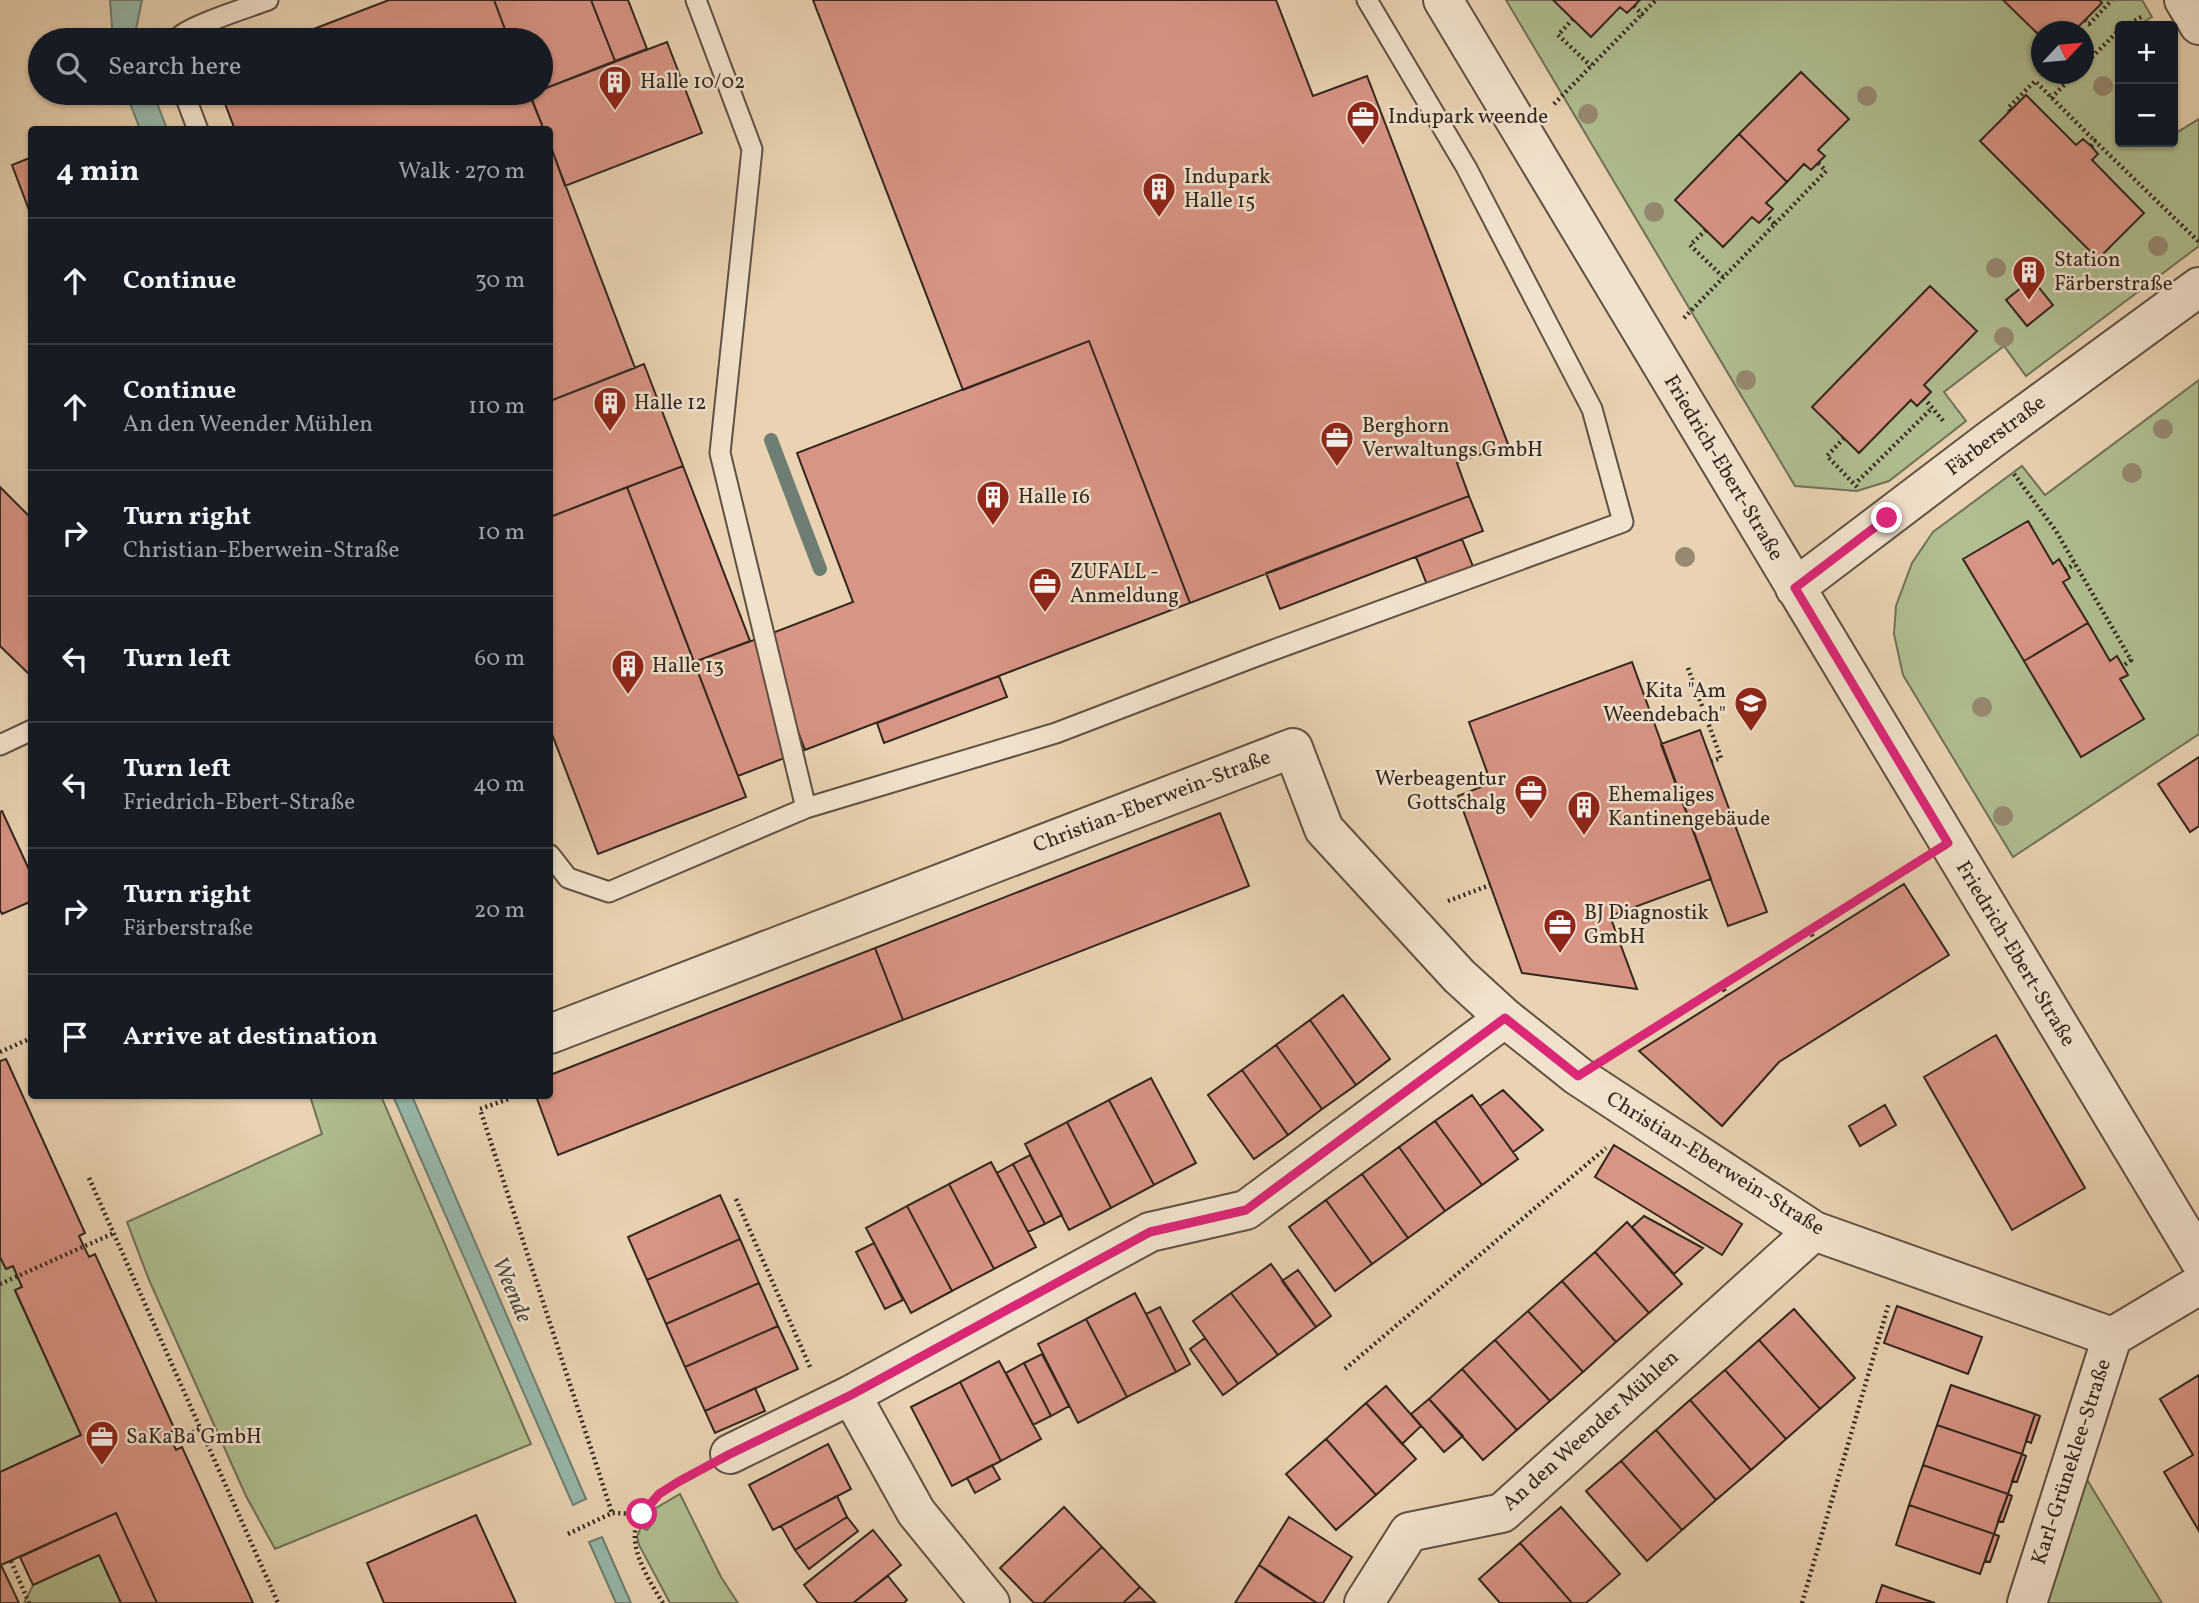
<!DOCTYPE html>
<html lang="en">
<head>
<meta charset="utf-8">
<style>
	body { margin:0; font-family:Vollkorn,serif; background:#242831; color:#f1f3f6 }
	.controls { position:absolute; right:21px; top:21px; display:grid; overflow:hidden; border-radius:7px; box-shadow:0 2px 5px #0004 }
	.controls button { width:63px; height:63px; display:grid; place-items:center; padding:0; border:0; border-bottom:2px solid #363941; background:#171b24; color:#f1f3f6; font:35px sans-serif }
	.compass { position:absolute; left:2031px; top:21px; width:63px; height:63px; border-radius:50%; background:#171b24; box-shadow:0 2px 5px #0004; rotate:64deg }
	.stop { position:absolute; width:21px; height:21px; margin:-16px; border:5px solid #db2777; border-radius:50%; background:#fff }
	.stop.end { background:#db2777; border-color:#fff; box-shadow:0 2px 7px #0008 }
	.list { margin:0; padding:0; list-style:none }
	h2 { display:flex; justify-content:space-between; align-items:center; height:91px; margin:0; padding:0 28px; font-size:30px }
	h2 small { font-size:23px; font-weight:400; color:#9ea1a6 }
	.list li { display:grid; grid-template-columns:46px 1fr auto; gap:21px; align-items:center; box-sizing:border-box; height:126px; padding:0 28px; border-top:2px solid #363941 }
	.list b { display:block; font-size:26px; white-space:nowrap }
	.list p { margin:0; font-size:23px; white-space:nowrap; color:#9ea1a6 }
	.list em { font-size:23px; font-style:normal; color:#9ea1a6 }
	.icon { flex:none; width:38px; height:38px; fill:none; stroke:currentColor; stroke-width:2; stroke-linecap:round; stroke-linejoin:round }
	.map { position:relative; flex:none; width:2199px; height:1603px; overflow:hidden }
	.search { position:absolute; background:#171b24; box-shadow:0 2px 5px #0004; left:28px; top:28px; width:525px; height:77px; display:flex; align-items:center; gap:18px; box-sizing:border-box; padding:0 24px; border-radius:38px; color:#9ea1a6; font-size:26px }
	.panel { position:absolute; background:#171b24; box-shadow:0 2px 5px #0004; left:28px; top:126px; width:525px; height:973px; border-radius:7px }
	.map>svg:first-child { display:block }
</style>
</head>
<body>
<div class="map">
<svg width="2199" height="1603" viewBox="0 0 2199 1603">
	<rect width="100%" height="100%" fill="#e9d3b2"/>
	<filter id="stains"><feTurbulence type="fractalNoise" baseFrequency=".00286" numOctaves="4"/><feColorMatrix values="0 0 0 0 .2 0 0 0 0 .09 0 0 0 0 .02 0 0 0 .5 -.17"/></filter>
	<radialGradient id="worn" r=".72"><stop offset=".6" stop-color="#630" stop-opacity="0"/><stop offset="1" stop-color="#630" stop-opacity=".3"/></radialGradient>
	<path fill="#b0be90" stroke="#717257" stroke-width="2" fill-rule="evenodd" d="M1506,0H2142L2152,17L2137,26H2120V36L2116,39L2120,46V142H2173V132L2174,134L2199,119V246L2026,376L2004,346L1944,392L1966,421L1889,481L1857,491L1795,486ZM2042,32H2084V74H2042Z
		M2199,380V734L2013,857L1903,675L1894,634L1896,606L1912,563L1933,532L2022,466L2045,495Z
		M310,1096H381L531,1444L275,1549L246,1496L149,1280L127,1222L322,1134Z
		M0,1257L6,1269L13,1266L22,1287L15,1291L81,1435L0,1472Z
		M2086,1478L2162,1603H2046Z
		M680,1494L721,1577L738,1603H670L639,1545L637,1537L641,1527L647,1530L655,1520L649,1515L656,1508Z
		M99,1555L121,1603H24L33,1585Z"/>
	<path fill="#97b8aa" stroke="#6f7e72" stroke-width="2" d="M110,0H142L136,29L137,40H113Z
		M126,93H153L167,129H140Z
		M393,1096H412L586,1499L573,1505Z
		M602,1537L631,1603H616L589,1542Z"/>
	<g fill="none" stroke-linecap="round" stroke-linejoin="round">
		<path stroke="#6f7e72" stroke-width="14" d="M771,440L820,569"/>
	</g>
	<path fill="#d89484" stroke="#32261e" stroke-width="2" d="M389,0H494L509,40H285Z
		M494,0H591L615,61L541,90V40H509Z
		M591,0H628L647,49L615,61Z
		M813,0H1276L1313,96L1367,76L1508,444L1457,463L1469,496L1190,603L1089,341L963,390Z
		M1553,0H1640L1627,13L1620,7L1591,37Z
		M2003,0H2099L2102,3L2073,32H2042V38Z
		M667,42L702,133L565,186L550,144V130H544L530,94L541,93V90Z
		M1801,72L1849,119L1818,150L1825,156L1811,170L1804,164L1787,182L1739,134Z
		M221,93H529L544,130H235Z
		M2026,95L2076,145L2083,139L2091,146L2098,154L2092,160L2144,213L2098,259L1980,141Z
		M1739,134L1787,182L1766,203L1773,209L1759,223L1752,217L1723,247L1675,200Z
		M552,150L635,368L550,401V151Z
		M32,157V218L12,165Z
		M2032,279L2053,305L2027,326L2006,300Z
		M1930,286L1977,331L1924,385L1931,392L1917,406L1911,400L1859,453L1812,407Z
		M1089,341L1190,603L805,750L762,637L853,602L797,453Z
		M644,364L683,466L550,517V401Z
		M683,466L750,641L694,662L627,487Z
		M0,487L32,519V677L0,646Z
		M627,487L746,797L598,854L550,729V517Z
		M1469,496L1483,531L1280,609L1266,573Z
		M2028,521L2053,564L2059,559L2070,578L2063,582L2088,623L2024,661L1963,559Z
		M1462,539L1474,569L1428,587L1416,557Z
		M2088,623L2110,661L2117,656L2128,675L2120,679L2144,719L2081,757L2024,661Z
		M762,637L805,750L738,776L694,662Z
		M1632,662L1711,879L1610,916L1637,989L1522,973L1458,796L1491,783L1469,722Z
		M999,676L1007,697L884,743L877,723Z
		M1700,730L1767,912L1728,926L1661,744Z
		M2199,757V826L2190,832L2158,784Z
		M2,811L32,876V901L2,914L0,910V812Z
		M1220,813L1249,886L903,1020L875,948Z
		M1904,884L1949,955L1779,1062L1722,1126L1639,1051Z
		M875,948L903,1020L558,1155L536,1096H550V1075Z
		M1343,995L1390,1059L1356,1085L1310,1020Z
		M1310,1020L1356,1085L1322,1109L1276,1045Z
		M1996,1035L2085,1188L2012,1230L1924,1077Z
		M1276,1045L1322,1109L1288,1135L1242,1070Z
		M6,1059L85,1233L79,1236L84,1247L89,1257L95,1254L175,1430L168,1433L176,1450L182,1447L253,1603H157L116,1513L1,1565L19,1603H0V1472L81,1435L15,1290L22,1287L13,1266L6,1269L0,1257V1061Z
		M1242,1070L1288,1135L1254,1159L1208,1095Z
		M1151,1078L1196,1163L1154,1185L1109,1100Z
		M1503,1090L1543,1130L1513,1152L1480,1106Z
		M1472,1095L1518,1159L1482,1185L1435,1121Z
		M1109,1100L1154,1185L1111,1208L1067,1122Z
		M1885,1105L1896,1125L1860,1146L1849,1126Z
		M1435,1121L1482,1185L1445,1211L1399,1147Z
		M1067,1122L1111,1208L1069,1230L1025,1144Z
		M1614,1145L1742,1224L1722,1255L1595,1177Z
		M1399,1147L1445,1211L1408,1238L1362,1174Z
		M1030,1155L1062,1215L1045,1224L1013,1164Z
		M991,1162L1036,1247L994,1269L949,1184Z
		M1013,1164L1045,1224L1028,1232L997,1173Z
		M1362,1174L1408,1238L1372,1264L1326,1200Z
		M949,1184L994,1269L952,1291L907,1206Z
		M720,1195L740,1239L647,1280L628,1237Z
		M1326,1200L1372,1264L1335,1291L1289,1227Z
		M907,1206L952,1291L911,1313L866,1228Z
		M1644,1216L1703,1248L1674,1274L1632,1227Z
		M1627,1222L1682,1284L1649,1313L1595,1252Z
		M740,1239L759,1283L666,1324L647,1280Z
		M874,1243L903,1300L885,1309L856,1252Z
		M1595,1252L1649,1313L1616,1342L1562,1281Z
		M1271,1264L1316,1327L1278,1355L1231,1293Z
		M1298,1270L1331,1316L1316,1327L1282,1281Z
		M1562,1281L1616,1342L1583,1372L1528,1311Z
		M759,1283L778,1326L685,1367L666,1324Z
		M1135,1293L1176,1372L1127,1397L1086,1319Z
		M1231,1293L1278,1355L1238,1384L1193,1321Z
		M1897,1306L1982,1337L1968,1374L1884,1343Z
		M1160,1307L1190,1364L1176,1372L1146,1314Z
		M1794,1309L1855,1378L1820,1409L1759,1340Z
		M1528,1311L1583,1372L1550,1401L1495,1340Z
		M1086,1319L1127,1397L1078,1423L1038,1344Z
		M778,1326L798,1369L705,1411L685,1367Z
		M1205,1338L1238,1384L1223,1395L1190,1349Z
		M1495,1340L1550,1401L1517,1430L1462,1369Z
		M1759,1340L1820,1409L1786,1439L1725,1370Z
		M1042,1354L1069,1406L1051,1416L1024,1363Z
		M999,1361L1041,1439L1001,1461L960,1382Z
		M1024,1363L1051,1416L1033,1425L1006,1373Z
		M1462,1369L1517,1430L1483,1460L1429,1399Z
		M1725,1370L1786,1439L1751,1470L1690,1400Z
		M2199,1375V1531L2164,1472L2193,1455L2160,1399Z
		M960,1382L1001,1461L952,1486L911,1407Z
		M1951,1385L2035,1414L2022,1454L1937,1425Z
		M1386,1386L1421,1426L1402,1444L1366,1403Z
		M755,1388L765,1411L715,1433L705,1411Z
		M1429,1399L1463,1436L1444,1452L1411,1414Z
		M1690,1400L1751,1470L1716,1500L1656,1430Z
		M1366,1403L1416,1459L1376,1495L1326,1439Z
		M2035,1414L2040,1416L2031,1443L2026,1441Z
		M1937,1425L2022,1454L2008,1494L1923,1465Z
		M1656,1430L1716,1500L1682,1530L1621,1461Z
		M1326,1439L1376,1495L1336,1530L1286,1474Z
		M828,1444L851,1489L773,1530L749,1485Z
		M2022,1454L2026,1456L2017,1482L2012,1481Z
		M1621,1461L1682,1530L1647,1561L1586,1491Z
		M992,1465L1000,1479L975,1493L967,1478Z
		M1923,1465L2008,1494L1994,1534L1909,1505Z
		M2008,1494L2012,1496L2003,1522L1998,1521Z
		M837,1496L847,1517L795,1550L781,1526Z
		M1909,1505L1994,1534L1980,1574L1896,1545Z
		M1064,1507L1102,1547L1043,1603H1034L1000,1568Z
		M1561,1507L1620,1574L1586,1603H1572L1520,1543Z
		M116,1513L157,1603H121L99,1555L33,1585L20,1557Z
		M476,1515L516,1603H384L367,1563Z
		M847,1517L858,1531L809,1569L795,1550Z
		M1289,1517L1352,1557L1323,1603H1317L1259,1565Z
		M873,1530L901,1565L853,1603H818L804,1585Z
		M1994,1534L1999,1536L1990,1562L1985,1561Z
		M1520,1543L1534,1559L1572,1603H1500L1479,1579Z
		M1102,1547L1140,1587L1123,1603H1043Z
		M1259,1565L1274,1576L1317,1603H1235Z
		M888,1576L907,1600L904,1603H853Z
		M1882,1585L1896,1590L1935,1603H1876Z
		M1140,1587L1155,1602L1123,1603Z"/>
	<g fill="none" stroke-linecap="round" stroke-linejoin="round">
		<defs>
			<path id="lane" d="M696,0L752,149L720,453L806,808
				M176,40C184,27 250,7 268,0
				M184,93L198,130
				M0,745L32,730
				M550,855L568,878L609,892L806,808L1056,733L1257,656L1623,522L1592,409L1466,167L1367,0"/>
			<path id="street" d="M1443,0L2199,1259
				M2184,0L2199,25
				M1795,588L1990,440L2199,287
				M550,1034L1293,748L1324,829L1459,976L1505,1018L1578,1076L1814,1231L2112,1337
				M851,1395L916,1512L990,1603
				M730,1454L851,1395L1150,1232L1246,1210L1505,1018
				M1364,1603L1409,1532L1502,1513L1814,1231
				M2027,1603L2112,1337L2199,1285"/>
		</defs>
		<use href="#lane" stroke="#605143" stroke-width="23"/>
		<use href="#street" stroke="#605143" stroke-width="42"/>
		<path stroke="#32261e" stroke-width="4.5" stroke-dasharray="2 3.5" stroke-linecap="butt" d="M1634,6L1642,14L1656,0
			M1573,19L1558,35L1591,66
			M2085,20L2089,24L2112,0
			M2125,26L2143,16
			M2084,65L2120,29
			M104,98L118,93
			M2051,98L2075,74
			M1554,104L1642,14
			M2010,111L2008,108L2035,81L2095,141
			M2091,146L2095,141L2199,242
			M1775,224L1826,171L1818,163
			M1706,230L1690,245L1724,278
			M1684,318L1775,224L1767,216
			M1924,398L1944,422
			M1844,438L1827,456L1858,488
			M2014,474L2056,531L2131,660L2123,666
			M1858,481L1932,408
			M2065,570L2075,564
			M1688,668L1721,758L1712,761
			M1448,901L1490,885
			M1809,930L1815,940
			M1721,985L1727,995
			M1617,1051L1911,866
			M0,1052L27,1040
			M510,1096L511,1098L480,1109L612,1513
			M89,1178L278,1603
			M736,1199L810,1367
			M0,1284L114,1233
			M1345,1369L1606,1148
			M172,1441L202,1428
			M568,1534L612,1513L642,1514
			M11,1561L29,1603
			M663,1603C622,1539 621,1512 692,1474
			M1802,1603L1889,1303"/>
		<use href="#lane" stroke="#f1e2cd" stroke-width="19"/>
		<use href="#street" stroke="#f1e2cd" stroke-width="38"/>
	</g>
	<g fill="#968970">
		<circle cx="2103" cy="86" r="10"/>
		<circle cx="1867" cy="96" r="10"/>
		<circle cx="1588" cy="114" r="10"/>
		<circle cx="1654" cy="212" r="10"/>
		<circle cx="2158" cy="246" r="10"/>
		<circle cx="1996" cy="268" r="10"/>
		<circle cx="2004" cy="337" r="10"/>
		<circle cx="1746" cy="380" r="10"/>
		<circle cx="2163" cy="429" r="10"/>
		<circle cx="2132" cy="473" r="10"/>
		<circle cx="1685" cy="557" r="10"/>
		<circle cx="1982" cy="707" r="10"/>
		<circle cx="2003" cy="816" r="10"/>
	</g>
	<g fill="none" stroke-linecap="round" stroke-linejoin="round">
		<path stroke="#db2777" stroke-width="9" d="M642,1514L659,1494L678,1482L730,1454L851,1395L1150,1232L1246,1210L1505,1018L1578,1076L1948,843L1795,588L1887,518"/>
	</g>
	<defs>
		<symbol id="building-pin" viewBox="-11 -11 22 30"><path d="M0 17L-7.5 6A9.5 9.5 0 1 1 7.5 6Z" fill="#8f2418" stroke="#f1e2cd"/><path d="M-4-6H4V6H1V3H-1V6H-4ZM-2.5-4.3h1.7v1.8h-1.7ZM.8-4.3h1.7v1.8H.8ZM-2.5-1h1.7V.8h-1.7ZM.8-1h1.7V.8H.8Z" fill="#fff"/></symbol>
		<symbol id="office-pin" viewBox="-11 -11 22 30"><path d="M0 17L-7.5 6A9.5 9.5 0 1 1 7.5 6Z" fill="#8f2418" stroke="#f1e2cd"/><path d="M-6-3h4V-5.5h4V-3h4V5H-6ZM-1-4.5V-3h2v-1.5ZM-6 0V1H6V0Z" fill="#fff"/></symbol>
		<symbol id="school-pin" viewBox="-11 -11 22 30"><path d="M0 17L-7.5 6A9.5 9.5 0 1 1 7.5 6Z" fill="#8f2418" stroke="#f1e2cd"/><path d="M0-5L7-2L0 1L-7-2ZM-4 1L0 2.5L4 1V4Q0 6-4 4Z" fill="#fff"/></symbol>
	</defs>
	<g fill-rule="evenodd">
		<use href="#building-pin" x="596" y="63" width="38" height="52"/>
		<use href="#office-pin" x="1344" y="98" width="38" height="52"/>
		<use href="#building-pin" x="1140" y="170" width="38" height="52"/>
		<use href="#building-pin" x="2010" y="253" width="38" height="52"/>
		<use href="#building-pin" x="591" y="384" width="38" height="52"/>
		<use href="#office-pin" x="1318" y="419" width="38" height="52"/>
		<use href="#building-pin" x="974" y="478" width="38" height="52"/>
		<use href="#office-pin" x="1026" y="565" width="38" height="52"/>
		<use href="#building-pin" x="609" y="647" width="38" height="52"/>
		<use href="#school-pin" x="1732" y="684" width="38" height="52"/>
		<use href="#office-pin" x="1512" y="772" width="38" height="52"/>
		<use href="#building-pin" x="1565" y="788" width="38" height="52"/>
		<use href="#office-pin" x="1541" y="906" width="38" height="52"/>
		<use href="#office-pin" x="83" y="1418" width="38" height="52"/>
	</g>
	<g text-anchor="middle" dominant-baseline="central" stroke-width="5" stroke-linejoin="round" paint-order="stroke">
		<g font-size="21" fill="#32261e" stroke="#f1e2cd" text-anchor="start">
			<text x="640" y="82">Halle 10/02</text>
			<text x="1388" y="117">Indupark weende</text>
			<text x="1184" y="177">Indupark<tspan x="1184" dy="24">Halle 15</tspan></text>
			<text x="2054" y="260">Station<tspan x="2054" dy="24">Färberstraße</tspan></text>
			<text x="634" y="403">Halle 12</text>
			<text x="1362" y="426">Berghorn<tspan x="1362" dy="24">Verwaltungs GmbH</tspan></text>
			<text x="1018" y="497">Halle 16</text>
			<text x="1070" y="572">ZUFALL -<tspan x="1070" dy="24">Anmeldung</tspan></text>
			<text x="652" y="666">Halle 13</text>
			<text x="1726" y="691" text-anchor="end">Kita "Am<tspan x="1726" dy="24">Weendebach"</tspan></text>
			<text x="1506" y="779" text-anchor="end">Werbeagentur<tspan x="1506" dy="24">Gottschalg</tspan></text>
			<text x="1608" y="795">Ehemaliges<tspan x="1608" dy="24">Kantinengebäude</tspan></text>
			<text x="1584" y="913">BJ Diagnostik<tspan x="1584" dy="24">GmbH</tspan></text>
			<text x="126" y="1437">SaKaBa GmbH</text>
		</g>
		<g font-size="21" fill="#32261e" stroke="#f1e2cd">
			<text transform="translate(1996 436) rotate(-37)">Färberstraße</text>
			<text transform="translate(1723 468) rotate(59)">Friedrich-Ebert-Straße</text>
			<text transform="translate(1152 802) rotate(-21)">Christian-Eberwein-Straße</text>
			<text transform="translate(2015 954) rotate(59)">Friedrich-Ebert-Straße</text>
			<text transform="translate(1715 1164) rotate(32)">Christian-Eberwein-Straße</text>
			<text transform="translate(1591 1431) rotate(-42)">An den Weender Mühlen</text>
			<text transform="translate(2072 1462) rotate(-72)">Karl-Grüneklee-Straße</text>
		</g>
		<g font-size="23" font-style="italic" fill="#4b4a41" stroke="#f1e2cd">
			<text transform="translate(511 1290) rotate(67)">Weende</text>
		</g>
	</g>
	<rect width="100%" height="100%" filter="url(#stains)"/>
	<rect width="100%" height="100%" fill="url(#worn)"/>
</svg>
<div class="controls">
<button>+</button>
<button>−</button>
</div>
<svg class="compass" viewBox="-18 -18 36 36"><path d="M0-13l5 13h-10z" fill="#e53935"/><path d="M0 13l5-13h-10z" fill="#9ea1a6"/></svg>
<div class="stop" style="left:642px;top:1514px"></div>
<div class="stop end" style="left:1887px;top:518px"></div>
<div class="search"><svg class="icon" aria-label="search" viewBox="0 0 24 24"><circle cx="10" cy="10" r="6"/><path d="M15 15l6 6"/></svg>Search here</div>
<section class="panel">
<h2>4 min<small>Walk · 270 m</small></h2>
<ul class="list">
<li><svg class="icon" aria-label="ahead" viewBox="0 0 24 24"><path d="M12 20V5M6 11l6-6 6 6"/></svg><div><b>Continue</b></div><em>30 m</em></li>
<li><svg class="icon" aria-label="ahead" viewBox="0 0 24 24"><path d="M12 20V5M6 11l6-6 6 6"/></svg><div><b>Continue</b><p>An den Weender Mühlen</p></div><em>110 m</em></li>
<li><svg class="icon" aria-label="right" viewBox="0 0 24 24"><path d="M7 20v-9h11M14 6l5 5-5 5"/></svg><div><b>Turn right</b><p>Christian-Eberwein-Straße</p></div><em>10 m</em></li>
<li><svg class="icon" aria-label="left" viewBox="0 0 24 24"><path d="M17 20v-9H6M10 6l-5 5 5 5"/></svg><div><b>Turn left</b></div><em>60 m</em></li>
<li><svg class="icon" aria-label="left" viewBox="0 0 24 24"><path d="M17 20v-9H6M10 6l-5 5 5 5"/></svg><div><b>Turn left</b><p>Friedrich-Ebert-Straße</p></div><em>40 m</em></li>
<li><svg class="icon" aria-label="right" viewBox="0 0 24 24"><path d="M7 20v-9h11M14 6l5 5-5 5"/></svg><div><b>Turn right</b><p>Färberstraße</p></div><em>20 m</em></li>
<li><svg class="icon" aria-label="arrive" viewBox="0 0 24 24"><path d="M6 21V4h12l-3 4 3 4H6"/></svg><div><b>Arrive at destination</b></div></li>
</ul>
</section>
</div>
</body>
</html>
